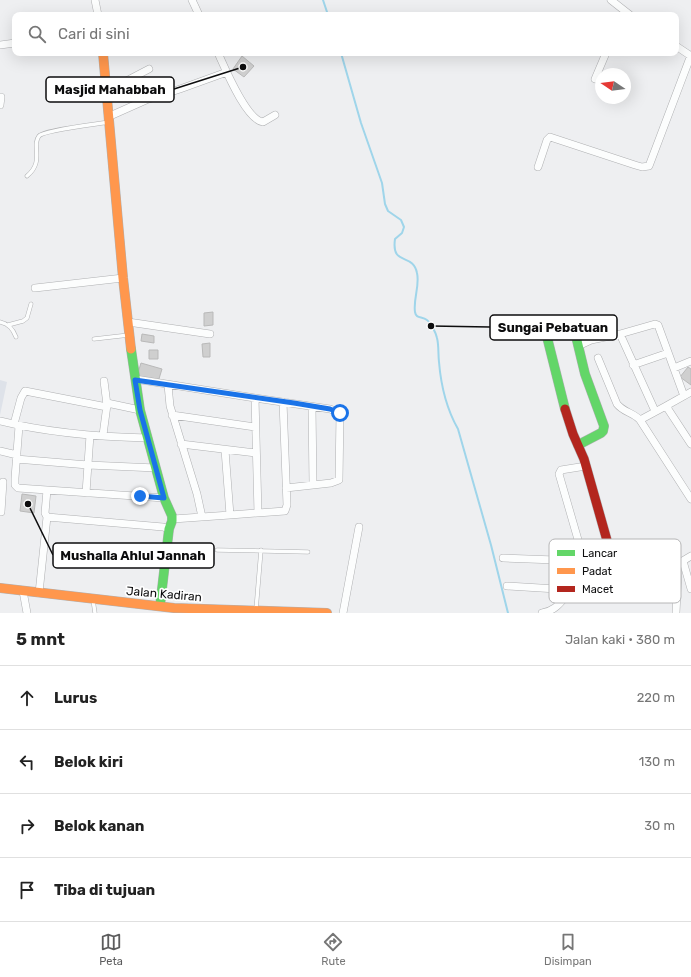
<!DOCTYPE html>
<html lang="id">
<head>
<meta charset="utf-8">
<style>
	body { margin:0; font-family:Rubik,sans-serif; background:#f6f6f6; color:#222 }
	.compass { position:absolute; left:595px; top:68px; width:36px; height:36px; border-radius:50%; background:#fff; box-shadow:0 4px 16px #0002; rotate:283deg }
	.stop { position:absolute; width:12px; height:12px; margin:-9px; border:3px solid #1a73e8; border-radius:50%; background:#fff }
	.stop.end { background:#1a73e8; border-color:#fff; box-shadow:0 1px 4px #0008 }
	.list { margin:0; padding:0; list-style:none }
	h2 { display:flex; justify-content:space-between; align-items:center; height:52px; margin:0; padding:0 16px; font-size:17px }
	h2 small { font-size:13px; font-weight:400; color:#767676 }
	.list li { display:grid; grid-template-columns:26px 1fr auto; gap:12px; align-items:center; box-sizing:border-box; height:64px; padding:0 16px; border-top:1px solid #e0e0e0 }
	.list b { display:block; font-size:15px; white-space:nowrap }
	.list em { font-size:13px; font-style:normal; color:#767676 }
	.icon { flex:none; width:22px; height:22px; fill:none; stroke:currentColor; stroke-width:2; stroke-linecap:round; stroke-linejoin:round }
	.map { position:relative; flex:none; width:691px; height:613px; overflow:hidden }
	.search { position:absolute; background:#fff; box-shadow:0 4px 16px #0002; left:12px; right:12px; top:12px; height:44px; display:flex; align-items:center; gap:10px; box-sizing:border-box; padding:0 14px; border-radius:8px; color:#767676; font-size:15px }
	.sheet { height:308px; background:#fff }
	nav { display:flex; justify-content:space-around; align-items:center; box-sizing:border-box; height:56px; border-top:1px solid #e0e0e0; background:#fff; font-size:11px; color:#767676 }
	nav a { display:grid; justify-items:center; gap:2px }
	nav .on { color:#5c5c5d }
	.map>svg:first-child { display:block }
</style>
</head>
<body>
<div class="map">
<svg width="691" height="613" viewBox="0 0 691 613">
	<rect width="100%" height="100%" fill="#eeeff1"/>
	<path fill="#dee2e9" d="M0,380L7,382L0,415Z"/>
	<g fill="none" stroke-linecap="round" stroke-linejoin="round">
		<path stroke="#9fd5ea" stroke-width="2" d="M323,0L328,15
			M341,53L361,123L382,183L385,204L388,211L401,220L404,227L402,233L395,239C391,267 413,252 417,273C420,286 413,299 415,312C416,319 422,316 427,320C431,323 436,333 437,338C439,346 438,354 439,362C441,386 446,408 458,429L491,545L508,613"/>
	</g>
	<path fill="#cfcfcf" stroke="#b9b9b9" d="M242,56L254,66L244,77L233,69Z
		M213,312V325L204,326V313Z
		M142,334L154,336V343L141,341Z
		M210,343V357H203L202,344Z
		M149,350H158V359H149Z
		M141,363L162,369L158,382L137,376Z
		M688,367L691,369V385L680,377Z
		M22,494L36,496L34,513L20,511Z"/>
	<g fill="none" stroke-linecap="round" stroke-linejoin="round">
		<defs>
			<path id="lane" d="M27,176C45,161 31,146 39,136C44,130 98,124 109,122
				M0,322C9,324 13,329 16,337
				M8,325L23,321L27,318L31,304
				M94,339L129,335
				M217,550L308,552
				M93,600L95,613
				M256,610L261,550"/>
			<path id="street" d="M95,0L98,15
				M192,0L199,15
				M611,0L630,15
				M0,45L15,43
				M676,46L691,56
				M218,53C225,68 246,120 263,122L275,115
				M595,79L606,53
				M107,91L149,69
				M0,105L1,97
				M110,116L146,100L180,89L227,72
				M538,167L547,140L550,137L635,165L642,167L649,166L691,55
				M35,288L123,278
				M128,322L210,334
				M620,334L655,324L658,325L684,396
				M578,346L591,340L620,334L655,411
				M598,358L617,404C623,412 634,413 640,420
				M633,365L668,353
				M674,368L691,361
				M135,379L255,398
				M168,385L170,406L197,494L202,517
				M107,403L140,410
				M666,406L691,392
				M312,407L313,484
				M172,415L255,427
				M0,421C48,433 99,437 148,438
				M14,424L21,398L25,391L107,407
				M19,426L15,478V485L18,488L164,498
				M103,435L107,405L104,381
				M181,444L256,453
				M691,444L666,406L640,420L691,499
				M225,450L230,515L285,511L287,505L283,402
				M0,451L17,455
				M16,459L88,465L156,468
				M586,466L561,470L559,474L592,588
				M47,490L45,513L47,517L163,527L169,529
				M86,493L90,435
				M1,512L3,482
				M258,513L255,398L330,409L340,413L339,480L331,483L286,488
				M173,519L230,515
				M503,558L583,561
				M683,561L691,589
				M507,586L573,590
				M23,591L27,613
				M39,593L47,517
				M343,613L359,527
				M542,613C562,609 562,595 575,590C593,583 616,594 637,588L691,556
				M676,613L678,573L677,565"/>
			<path id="fast" d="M131,349L140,410L164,498L172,516V521L169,529L160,606
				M565,409L544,325L545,320L570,322L573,324L585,374L604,426L603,431L601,433L578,445"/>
			<path id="slow" d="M103,53L123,278L131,349
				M0,588L174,608L327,613"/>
			<path id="jam" d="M565,409L573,434L584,459L621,590"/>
		</defs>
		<use href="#lane" stroke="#afb0b2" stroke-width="4.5"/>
		<use href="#street" stroke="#afb0b2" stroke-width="8"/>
		<use href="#fast" stroke="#afb0b2" stroke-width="10"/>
		<use href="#slow" stroke="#afb0b2" stroke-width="10"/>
		<use href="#jam" stroke="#afb0b2" stroke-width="10"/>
		<use href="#lane" stroke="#fcfdfd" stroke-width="3.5"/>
		<use href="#street" stroke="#fcfdfd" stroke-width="7"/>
		<use href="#fast" stroke="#63d668" stroke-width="9"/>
		<use href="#slow" stroke="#ff974d" stroke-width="9"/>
		<use href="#jam" stroke="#b3261e" stroke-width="9"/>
	</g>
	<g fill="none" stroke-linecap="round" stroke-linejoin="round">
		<path stroke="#1a73e8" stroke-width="5" d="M140,496L164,498L140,410L135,380L294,403L330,409L340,413"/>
	</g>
	<g text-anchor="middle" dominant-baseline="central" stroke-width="3.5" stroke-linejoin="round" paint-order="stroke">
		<g font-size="12" fill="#0d0d0e" stroke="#fff">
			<text transform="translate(164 594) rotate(5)">Jalan Kadiran</text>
		</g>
	</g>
	<rect x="549" y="539" width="132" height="64" rx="6" fill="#fff" stroke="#b6b6b7" stroke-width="1"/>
	<rect x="557" y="550" width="18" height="6" fill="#63d668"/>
	<rect x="557" y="568" width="18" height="6" fill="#ff974d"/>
	<rect x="557" y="586" width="18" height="6" fill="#b3261e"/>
	<g font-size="11" fill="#0d0d0e">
		<text x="582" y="557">Lancar</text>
		<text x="582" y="575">Padat</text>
		<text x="582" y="593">Macet</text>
	</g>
	<path fill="none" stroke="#0d0d0e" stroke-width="1.5" d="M243 67L174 89M431 326L490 327M28 504L53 555"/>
	<g fill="#0d0d0e" stroke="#fff" stroke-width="1.5">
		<circle cx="243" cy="67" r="4"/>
		<circle cx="431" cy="326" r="4"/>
		<circle cx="28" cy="504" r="4"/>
	</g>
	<g fill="#fff" stroke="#0d0d0e" stroke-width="1.5">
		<rect x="46" y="77" width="128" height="25" rx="4"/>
		<rect x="490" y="315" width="127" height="25" rx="4"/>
		<rect x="53" y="543" width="161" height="25" rx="4"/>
	</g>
	<g font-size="13" text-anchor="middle" font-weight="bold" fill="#0d0d0e">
		<text x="110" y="94">Masjid Mahabbah</text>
		<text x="553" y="332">Sungai Pebatuan</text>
		<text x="133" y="560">Mushalla Ahlul Jannah</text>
	</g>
</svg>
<svg class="compass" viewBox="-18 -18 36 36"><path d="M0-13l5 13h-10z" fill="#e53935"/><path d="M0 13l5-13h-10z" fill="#767676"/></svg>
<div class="stop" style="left:340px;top:413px"></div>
<div class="stop end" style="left:140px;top:496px"></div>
<div class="search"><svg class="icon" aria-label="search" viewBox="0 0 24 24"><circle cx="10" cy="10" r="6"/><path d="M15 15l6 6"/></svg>Cari di sini</div>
</div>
<section class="sheet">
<h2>5 mnt<small>Jalan kaki · 380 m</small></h2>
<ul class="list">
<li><svg class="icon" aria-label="ahead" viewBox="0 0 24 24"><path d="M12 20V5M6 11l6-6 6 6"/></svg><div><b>Lurus</b></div><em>220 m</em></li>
<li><svg class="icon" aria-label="left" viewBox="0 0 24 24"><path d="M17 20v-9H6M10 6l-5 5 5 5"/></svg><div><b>Belok kiri</b></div><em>130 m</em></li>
<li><svg class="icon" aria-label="right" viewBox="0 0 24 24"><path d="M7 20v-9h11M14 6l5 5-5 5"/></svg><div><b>Belok kanan</b></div><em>30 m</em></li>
<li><svg class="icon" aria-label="arrive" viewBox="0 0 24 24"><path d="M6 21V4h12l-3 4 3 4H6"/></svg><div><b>Tiba di tujuan</b></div></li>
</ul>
</section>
<nav>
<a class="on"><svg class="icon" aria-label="map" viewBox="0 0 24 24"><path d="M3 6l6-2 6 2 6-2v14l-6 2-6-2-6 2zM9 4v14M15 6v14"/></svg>Peta</a>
<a><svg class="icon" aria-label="directions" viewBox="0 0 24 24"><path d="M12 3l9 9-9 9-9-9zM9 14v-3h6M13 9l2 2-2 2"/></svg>Rute</a>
<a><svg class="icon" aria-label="saved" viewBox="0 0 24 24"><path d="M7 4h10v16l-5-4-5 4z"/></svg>Disimpan</a>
</nav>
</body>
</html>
